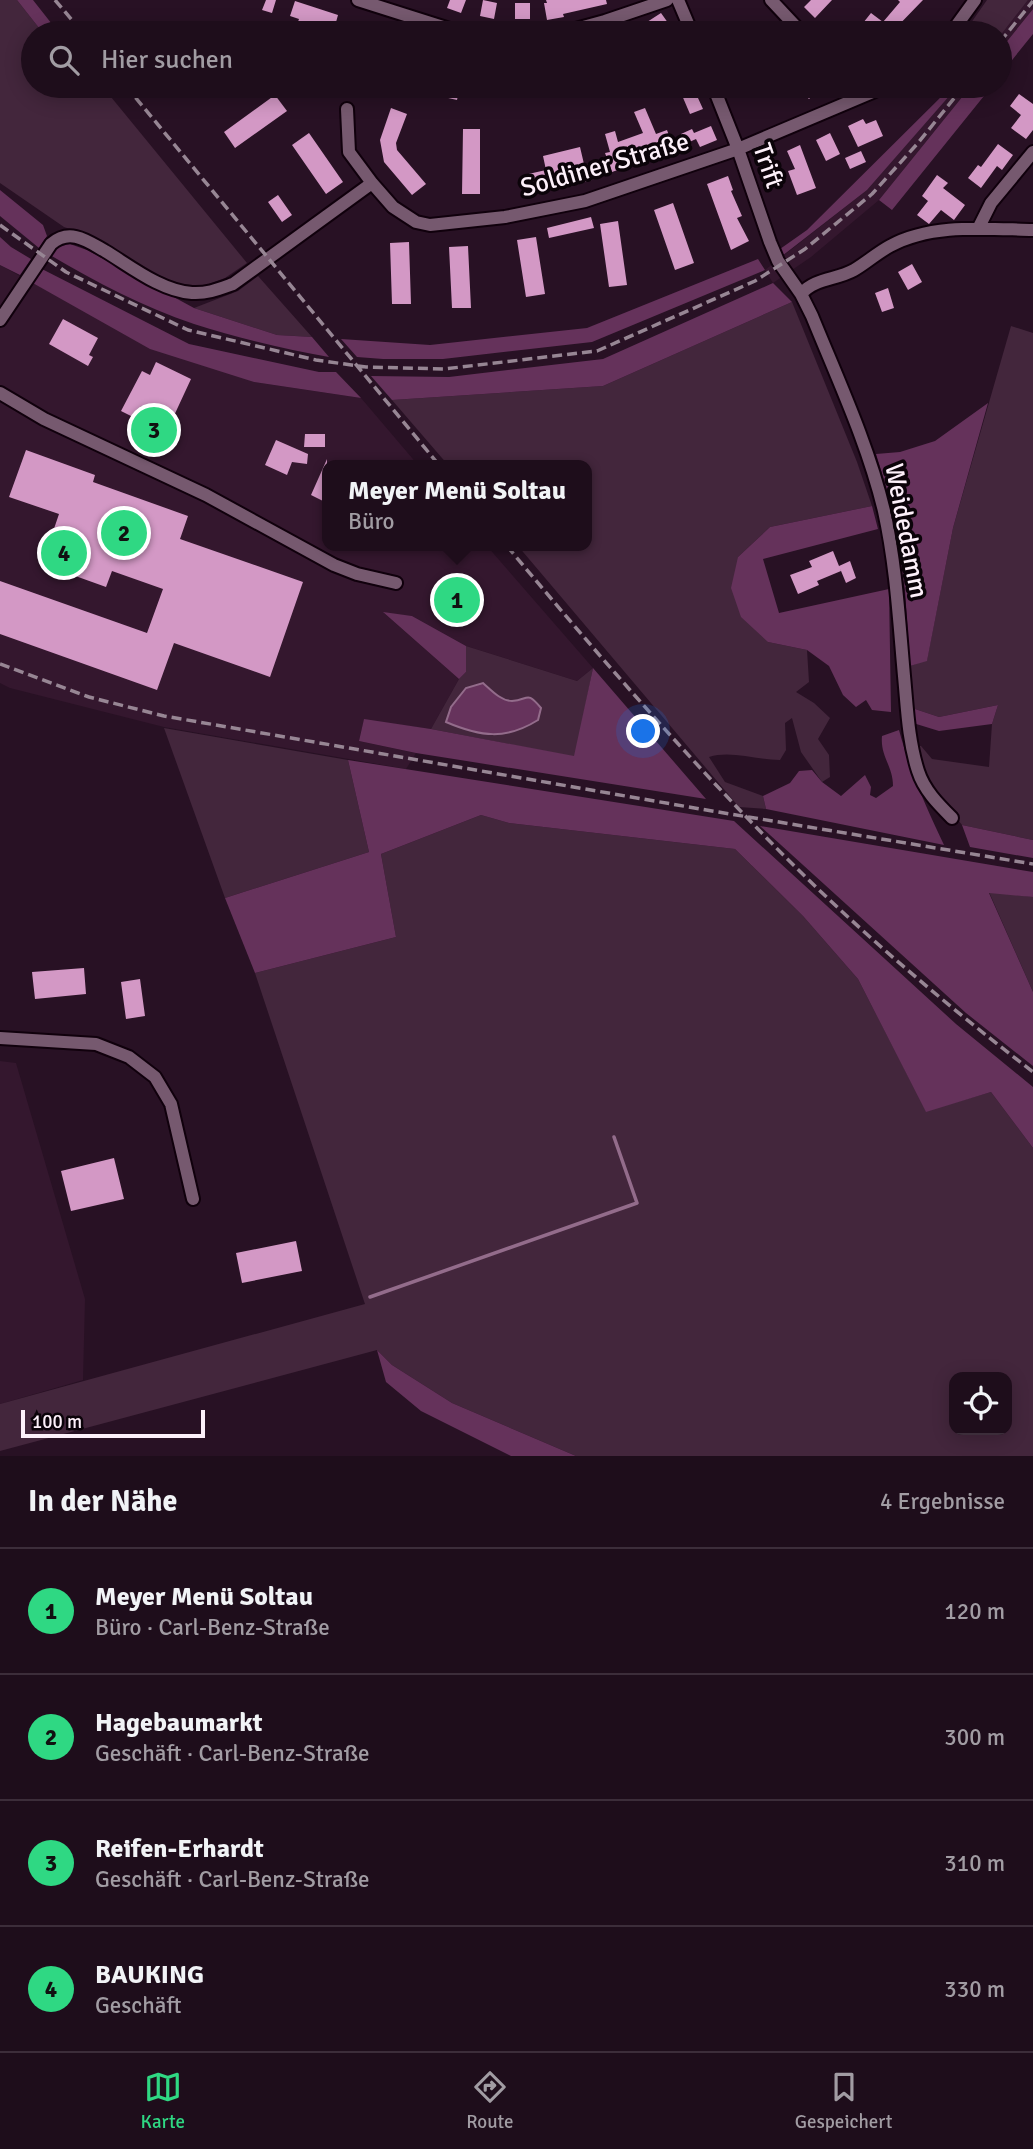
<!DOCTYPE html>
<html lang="de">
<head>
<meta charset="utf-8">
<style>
	body { margin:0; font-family:Signika,sans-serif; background:#261624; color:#f1f3f6 }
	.controls { position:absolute; right:21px; bottom:21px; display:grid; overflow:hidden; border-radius:14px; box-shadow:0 4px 18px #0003 }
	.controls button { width:63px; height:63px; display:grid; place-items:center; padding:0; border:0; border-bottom:2px solid #3c2d3a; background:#1e0d1b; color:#f1f3f6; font:35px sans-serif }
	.scale { position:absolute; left:21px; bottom:18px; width:184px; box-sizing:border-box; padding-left:7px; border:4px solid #fdf0fa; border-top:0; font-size:19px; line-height:24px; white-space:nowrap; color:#fdf0fa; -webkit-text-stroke:5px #0b0309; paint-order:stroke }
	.you { position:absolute; left:644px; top:732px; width:24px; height:24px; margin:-18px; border:5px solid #fff; border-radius:50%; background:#1a73e8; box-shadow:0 0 0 10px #1a73e833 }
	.badge { display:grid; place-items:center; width:46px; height:46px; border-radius:50%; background:#2fd883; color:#111; font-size:23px; font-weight:700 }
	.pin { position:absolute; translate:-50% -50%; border:4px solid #fff; box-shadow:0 2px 7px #0006 }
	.popup { position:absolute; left:322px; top:460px; width:270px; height:91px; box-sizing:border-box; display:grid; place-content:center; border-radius:14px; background:#1e0d1b; filter:drop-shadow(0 2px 5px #0005); font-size:23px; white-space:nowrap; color:#a19ca3 }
	.popup b { font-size:26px; color:#f1f3f6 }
	.popup::after { content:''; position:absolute; left:50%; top:100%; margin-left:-14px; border:14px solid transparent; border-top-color:#1e0d1b }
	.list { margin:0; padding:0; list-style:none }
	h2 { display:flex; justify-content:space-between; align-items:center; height:91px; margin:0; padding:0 28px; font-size:30px }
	h2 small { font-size:23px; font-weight:400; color:#a19ca3 }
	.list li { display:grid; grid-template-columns:46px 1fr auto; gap:21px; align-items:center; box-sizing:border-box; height:126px; padding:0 28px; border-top:2px solid #3c2d3a }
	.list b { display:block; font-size:26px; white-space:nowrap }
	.list p { margin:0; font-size:23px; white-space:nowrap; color:#a19ca3 }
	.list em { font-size:23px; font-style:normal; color:#a19ca3 }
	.icon { flex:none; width:38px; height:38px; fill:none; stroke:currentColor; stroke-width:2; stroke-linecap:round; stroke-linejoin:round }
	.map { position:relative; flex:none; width:1033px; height:1456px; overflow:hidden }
	.search { position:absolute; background:#1e0d1b; box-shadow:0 4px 18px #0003; left:21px; right:21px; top:21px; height:77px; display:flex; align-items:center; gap:18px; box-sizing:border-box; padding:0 24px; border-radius:38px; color:#a19ca3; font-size:26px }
	.sheet { height:595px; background:#1e0d1b }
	nav { display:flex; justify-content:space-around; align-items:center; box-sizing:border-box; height:98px; border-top:2px solid #3c2d3a; background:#1e0d1b; font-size:19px; color:#a19ca3 }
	nav a { display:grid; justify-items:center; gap:4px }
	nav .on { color:#2fd883 }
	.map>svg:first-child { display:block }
</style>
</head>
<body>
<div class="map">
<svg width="1033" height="1456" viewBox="0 0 1033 1456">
	<rect width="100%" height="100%" fill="#281124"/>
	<path fill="#34172e" d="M1028,0H1033V9L1000,50V36Z
		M958,86H971L879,200L811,257L773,283L765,270L867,190Z
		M0,265L31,282L254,382L361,398L418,465H328V546H487L593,668L577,681L466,646L412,616L384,613L459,679L431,729L364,720L359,741L416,753L406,769L164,727L10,688L0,683Z
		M0,1061L16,1063L85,1299L83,1380L0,1404Z"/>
	<path fill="#43263c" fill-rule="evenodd" d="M0,0H17L43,33H33V86H102L247,263L225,278L204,286L180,284L157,276L94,237L64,227L0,183Z
		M987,0H1028L1000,36V33H970L966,30Z
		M258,276L312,337L277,335L194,308L238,291Z
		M792,302L857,462L872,506L770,527L738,557L768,642L807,650L809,682L796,692L814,703L830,718L818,739L829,755L830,777L822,782L801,752L792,718L785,723L786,750L780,760C756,760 731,750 709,757L725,782L763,796L766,809L739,807L518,546H586V465H448L392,400L603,386Z
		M1011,326L1033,333V840L962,825L936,792L924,773L916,746H921L932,759L989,767L992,724L998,705L939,717L912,708L910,666L927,660L953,528Z
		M466,646L577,681L593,668L575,757L431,729L459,679L466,672Z
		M164,728L348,760L369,852L225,898Z
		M481,815L509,823L735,849L803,916L858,979L926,1111L991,1092L1033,1148V1456H576L452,1403L392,1365L377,1350L0,1451V1404L365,1304L255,973L396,937L381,854ZM954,1377H1007V1430H954Z
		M989,892L1033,897V992Z"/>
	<path fill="#65325b" d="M17,0H33L59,33H43Z
		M1033,9V34L1000,75V50Z
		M952,86H958L867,190L782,256L780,249L807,230Z
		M971,86H992L892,210L879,200Z
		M0,190L43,225L47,236L39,248L0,216Z
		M0,237L11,247L31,259L20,275L0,265Z
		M70,244L87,250L194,308L277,335L312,337L329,357C284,349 238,338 194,324C143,307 96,282 50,255L57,247Z
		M758,259L765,270L592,342L443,359H383L357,357L341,339L430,345L587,328Z
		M40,268L189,344L319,372H336L361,398L254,382L150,349L31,282Z
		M773,283L792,302L603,386L392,400L371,376L449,377L603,359Z
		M988,403L953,528L927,661L910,666L905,590L893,509L876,454L900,452L935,441Z
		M872,506L878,529L763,559L779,613L889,589L891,712L872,710L866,700L856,707L843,695L829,666L807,650L768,642L741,617L731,588L738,557L770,527Z
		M383,612L412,616L466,646V672L459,679Z
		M593,668L706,799L416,753L359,741L364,719L431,729L574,756Z
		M998,705L992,724L939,731L913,723L912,708L939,717Z
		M899,730C910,771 926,807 944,845L766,809L763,796L790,783L799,771L812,770L822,782L841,796L865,775L871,787L870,795L876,798L893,786C893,766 880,756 882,736Z
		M348,760L734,821L956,1024L1033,1087V1148L991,1092L926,1112L858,979L803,916L735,849L509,823L481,815L381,854L396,937L255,973L225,898L369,852Z
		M962,825L1033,840V858L970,847Z
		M760,826L1033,872V897L989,893L1033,992V1066L966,1013Z
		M377,1350L392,1365L452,1403L576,1456H511L421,1411L386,1382Z"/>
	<path fill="#66335c" stroke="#936c8b" stroke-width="2" d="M483,683C491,690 501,701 512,701C529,700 526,690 541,708L538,720C506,740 481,737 446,722L451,707L466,688Z"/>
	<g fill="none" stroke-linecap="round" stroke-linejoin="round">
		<path stroke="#936c8b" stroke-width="3.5" d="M370,1297L637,1203L614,1137"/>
	</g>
	<path fill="#d398c5" d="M266,0H276L272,13L262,10Z
		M450,0H466L461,13L447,8Z
		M483,0L497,3L494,19L480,16Z
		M546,0H606L607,4L563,14L564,17L547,20L544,3H547Z
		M811,0H832L815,18L804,7Z
		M898,0H923L891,33H842L852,22L859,28L871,13L883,22L900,2Z
		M295,1L338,15L333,33H294L299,19L290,16Z
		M515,3H530V19H515Z
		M661,13L671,27L662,33H655L647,22Z
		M356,21L370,25L368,33H352Z
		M437,86H460L457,100L435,95Z
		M796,86H822L809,99Z
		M693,87L703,109L690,114L681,93Z
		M1019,94L1033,104V130L1026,139L1011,128L1021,115L1010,106Z
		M275,95L287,111L235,148L224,132Z
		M391,108L407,114L396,143L397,150L426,184L412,195L384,162L380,140Z
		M645,108L656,134L667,130L671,141L656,147L660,158L646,162L642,149L622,156L626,167L612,172L605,153L610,152L605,134L615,131L618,142L643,133L634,112Z
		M863,119L866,124L876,120L883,136L858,147L848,126Z
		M711,126L717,140L700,147L696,139L685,144L681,134L692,129L694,133Z
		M463,129H480V194H462Z
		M309,133L343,182L326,194L292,145Z
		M830,133L840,154L826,161L816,140Z
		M998,144L1013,155L1002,170L997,166L981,188L968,178L978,165L981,167Z
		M800,145L816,188L797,195L788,171L795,169L787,151Z
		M580,147L584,164H588L592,180L536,193L534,183L527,185L524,175L546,170L543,156Z
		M861,151L866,162L850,169L845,158Z
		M937,175L948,183L943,188L965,205L954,220L941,210L929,224L917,215L928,201L922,196Z
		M728,176L733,190L731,191L742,216L737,218L749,241L731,250L707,184Z
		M278,195L292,215L282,222L268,202Z
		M673,203L694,263L675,270L654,210Z
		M591,217L594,228L549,238L547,228Z
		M618,221L627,285L609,287L600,224Z
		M536,237L545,294L526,297L517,240Z
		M409,242L411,304H392L390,243Z
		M468,246L471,308H452L449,247Z
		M912,264L922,282L908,290L898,272Z
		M888,288L894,308L882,312L875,293Z
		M63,319L98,338L89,355L93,357L88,366L49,344Z
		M156,362L191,379L172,420L141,406L135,418L121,411L142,371L150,375Z
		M305,434H325V447H304Z
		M276,440L308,454L307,464L292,462L287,475L265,465Z
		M26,450L95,475L93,482L188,516L180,539L303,582L270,677L174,643L157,690L0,634V581L147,633L163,589L112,571L106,587L42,564L59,514L9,497Z
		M327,459V503L311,495Z
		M833,551L841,571L817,581L819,585L798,594L790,575L812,567L809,561Z
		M850,561L856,578L846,583L839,566Z
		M438,583L484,599L477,618L431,601Z
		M84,968L86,994L35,999L32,972Z
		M140,979L145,1016L126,1019L121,982Z
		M114,1158L124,1199L71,1211L61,1171Z
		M296,1241L302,1271L242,1283L236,1253Z"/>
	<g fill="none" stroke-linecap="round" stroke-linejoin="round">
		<defs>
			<path id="street" d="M358,0L462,33
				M678,0L692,33
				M771,0L802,33
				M561,33L605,21L667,0
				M951,33L975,0
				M713,86L738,149L770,242L778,261L801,294L812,316C838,380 868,444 884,511C896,565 899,621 904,676C907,707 908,740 918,771C924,790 938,804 952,818
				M347,109L349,152L372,183L393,207L416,222L430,225L505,217L585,201L738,149L887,86
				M978,229L991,203L1033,152
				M801,294C815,278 836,280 854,270C866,263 877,253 890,246C932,223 986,229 1033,230
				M0,320L51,244C58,238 67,235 76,237C86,239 96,246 105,251C130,266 161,291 192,293C207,294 219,289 233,284L372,183
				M0,393L44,419L206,495L334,565L357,574L396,583
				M0,1038L96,1044L129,1057L155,1077L171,1104L193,1199"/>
		</defs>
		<use href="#street" stroke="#10000c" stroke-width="16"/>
		<use href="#street" stroke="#76596f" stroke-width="12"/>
		<path stroke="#978694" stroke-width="3.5" stroke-dasharray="10 5" stroke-linecap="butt" d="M55,0L83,33
			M1000,42L1033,1
			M126,86L439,465
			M0,225L66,272L188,330L316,360L366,367L444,369L597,351L755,281L805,249L872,194L918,143L964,86
			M507,546C587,642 669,737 756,827C841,916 936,997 1033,1072
			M0,664L89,697L164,716L712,811L1033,864"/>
	</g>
	<g text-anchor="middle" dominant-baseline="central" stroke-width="7" stroke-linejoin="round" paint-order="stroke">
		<g font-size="26" fill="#fdf0fa" stroke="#0b0309">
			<text transform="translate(605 165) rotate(-16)">Soldiner Straße</text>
			<text transform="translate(768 166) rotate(71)">Trift</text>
			<text transform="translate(906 531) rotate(79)">Weidedamm</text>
		</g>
	</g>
</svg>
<div class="controls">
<button><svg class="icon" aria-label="locate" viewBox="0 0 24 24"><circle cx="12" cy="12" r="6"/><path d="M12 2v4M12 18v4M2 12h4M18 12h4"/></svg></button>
</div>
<div class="scale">100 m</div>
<div class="you"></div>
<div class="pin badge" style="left:457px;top:600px">1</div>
<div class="popup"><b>Meyer Menü Soltau</b>Büro</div>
<div class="pin badge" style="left:124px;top:533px">2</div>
<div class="pin badge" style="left:154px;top:430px">3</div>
<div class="pin badge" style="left:64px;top:553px">4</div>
<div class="search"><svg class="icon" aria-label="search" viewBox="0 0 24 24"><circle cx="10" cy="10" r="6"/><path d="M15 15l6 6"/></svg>Hier suchen</div>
</div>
<section class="sheet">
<h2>In der Nähe<small>4 Ergebnisse</small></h2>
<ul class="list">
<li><span class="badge">1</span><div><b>Meyer Menü Soltau</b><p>Büro · Carl-Benz-Straße</p></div><em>120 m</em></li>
<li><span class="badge">2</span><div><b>Hagebaumarkt</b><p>Geschäft · Carl-Benz-Straße</p></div><em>300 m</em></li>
<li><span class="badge">3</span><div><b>Reifen-Erhardt</b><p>Geschäft · Carl-Benz-Straße</p></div><em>310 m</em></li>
<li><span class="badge">4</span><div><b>BAUKING</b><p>Geschäft</p></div><em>330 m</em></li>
</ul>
</section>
<nav>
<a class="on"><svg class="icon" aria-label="map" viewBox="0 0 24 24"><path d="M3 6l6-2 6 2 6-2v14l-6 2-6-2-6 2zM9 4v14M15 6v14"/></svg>Karte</a>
<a><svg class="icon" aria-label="directions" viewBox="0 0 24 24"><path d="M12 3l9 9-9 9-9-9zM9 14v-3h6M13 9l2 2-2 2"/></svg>Route</a>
<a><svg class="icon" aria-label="saved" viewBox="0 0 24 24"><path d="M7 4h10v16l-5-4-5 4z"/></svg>Gespeichert</a>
</nav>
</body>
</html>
